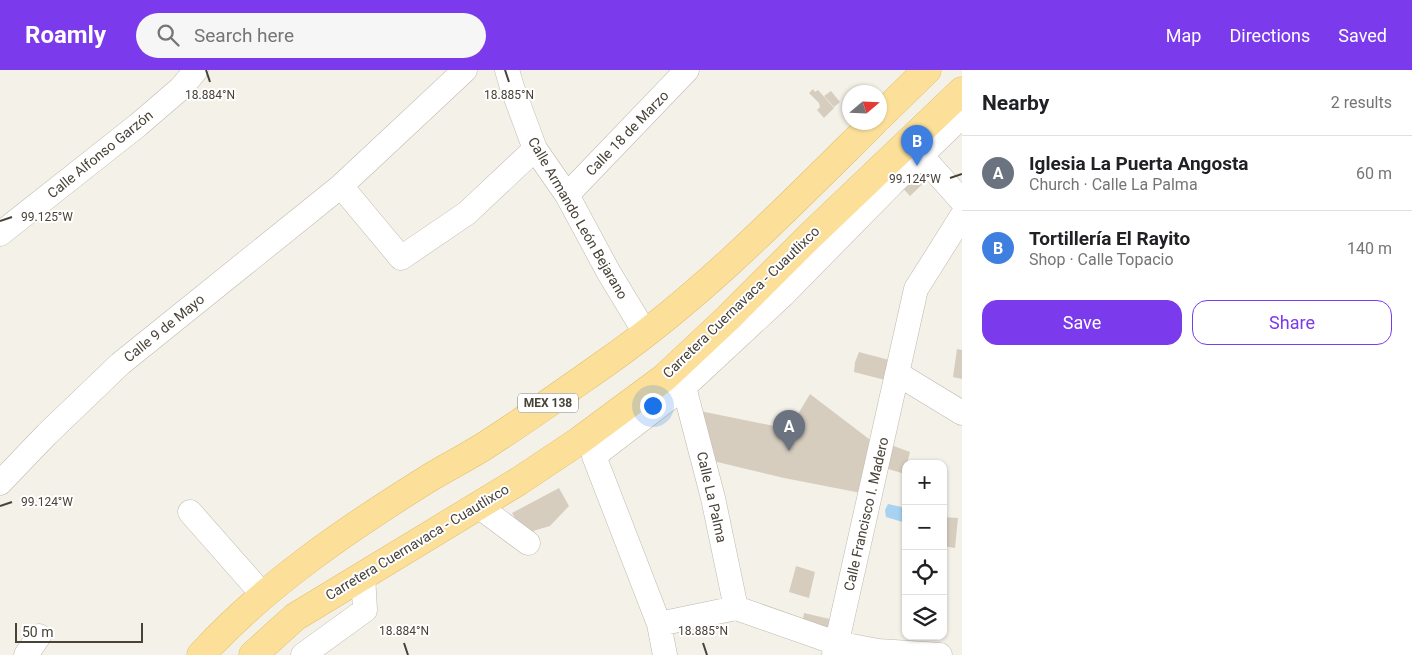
<!DOCTYPE html>
<html lang="en">
<head>
<meta charset="utf-8">
<style>
	body { margin:0; font-family:Roboto,sans-serif; background:#f6f6f6; color:#202124 }
	.controls { position:absolute; right:15px; bottom:15px; display:grid; overflow:hidden; border-radius:10px; box-shadow:0 1px 4px #0004 }
	.controls button { width:45px; height:45px; display:grid; place-items:center; padding:0; border:0; border-bottom:1px solid #e0e0e0; background:#fff; color:#202124; font:25px sans-serif }
	.compass { position:absolute; left:842px; top:15px; width:45px; height:45px; border-radius:50%; background:#fff; box-shadow:0 1px 4px #0004; rotate:71deg }
	.scale { position:absolute; left:15px; bottom:12px; width:128px; box-sizing:border-box; padding-left:5px; border:2px solid #484238; border-top:0; font-size:14px; line-height:18px; white-space:nowrap; color:#484238; -webkit-text-stroke:4px #fff; paint-order:stroke }
	.you { position:absolute; left:652px; top:335px; width:18px; height:18px; margin:-12px; border:4px solid #fff; border-radius:50%; background:#1a73e8; box-shadow:0 0 0 8px #1a73e833 }
	.badge { display:grid; place-items:center; width:32px; height:32px; border-radius:50%; background:#7c3aed; color:#fff; font-size:16px; font-weight:700 }
	.pin { position:absolute; translate:-50% -41px; filter:drop-shadow(0 1px 2px #0008) }
	.pin::after { content:''; position:absolute; top:26px; width:18px; height:15px; background:inherit; clip-path:polygon(0 0,100% 0,50% 100%) }
	.list { margin:0; padding:0; list-style:none }
	h2 { display:flex; justify-content:space-between; align-items:center; height:65px; margin:0; padding:0 20px; font-size:21px }
	h2 small { font-size:16px; font-weight:400; color:#757577 }
	.list li { display:grid; grid-template-columns:32px 1fr auto; gap:15px; align-items:center; box-sizing:border-box; height:75px; padding:0 20px; border-top:1px solid #e0e0e0 }
	.list b { display:block; font-size:19px; white-space:nowrap }
	.list p { margin:0; font-size:16px; white-space:nowrap; color:#757577 }
	.list em { font-size:16px; font-style:normal; color:#757577 }
	.actions { display:flex; gap:10px; padding:15px 20px }
	.actions a { flex:1; padding:11px 0; border:1px solid #7c3aed; border-radius:15px; text-align:center; font-size:18px; color:#7c3aed }
	.actions .main { background:#7c3aed; color:#fff }
	.icon { flex:none; width:28px; height:28px; fill:none; stroke:currentColor; stroke-width:2; stroke-linecap:round; stroke-linejoin:round }
	.map { position:relative; flex:none; width:962px; height:585px; overflow:hidden }
	header { display:flex; align-items:center; gap:30px; box-sizing:border-box; height:70px; padding:0 25px; background:#7c3aed; color:#fff }
	header strong { font-size:24px }
	nav { display:flex; gap:28px; margin-inline-start:auto; font-size:18px }
	.search { width:350px; height:45px; background:#f6f6f6; display:flex; align-items:center; gap:12px; box-sizing:border-box; padding:0 18px; border-radius:28px; color:#757577; font-size:19px }
	main { display:flex }
	aside { flex:1; background:#fff }
	.map>svg:first-child { display:block }
</style>
</head>
<body>
<header>
<strong>Roamly</strong>
<div class="search"><svg class="icon" aria-label="search" viewBox="0 0 24 24"><circle cx="10" cy="10" r="6"/><path d="M15 15l6 6"/></svg>Search here</div>
<nav><a>Map</a><a>Directions</a><a>Saved</a></nav>
</header>
<main>
<div class="map">
<svg width="962" height="585" viewBox="0 0 962 585">
	<rect width="100%" height="100%" fill="#f4f1e9"/>
	<path fill="#a7d2f0" d="M888,434L906,438V453L886,447L885,440Z"/>
	<path fill="#d6cdbf" d="M813,19L815,22L818,20L834,38L824,48L817,40L820,37L819,33L809,23Z
		M831,21L840,32L834,37L824,26Z
		M919,92L931,106L910,126L898,113Z
		M957,279L962,280V309L953,307Z
		M859,282L889,290L885,310L854,302L855,292Z
		M810,324L873,372L861,423L784,408L709,390L700,341L789,359Z
		M891,375L910,382L907,394H906L905,404L885,398Z
		M559,418L569,436L550,456L533,461L522,460L512,443Z
		M943,447L958,448L955,478L943,476Z
		M796,496L815,502L809,528L789,522Z
		M804,543L830,549L826,561L802,555Z"/>
	<g fill="none" stroke-linecap="round" stroke-linejoin="round">
		<defs>
			<path id="minor" d="M507,0L512,17L535,79L567,125L609,203L646,264
				M910,73L962,131
				M341,116L401,188L467,143L535,79
				M567,125L687,0
				M0,164L138,55L181,18L196,0
				M898,304L962,343
				M684,317L713,428L736,538
				M0,413L47,364L120,294L341,116L465,0
				M477,435L528,473
				M190,442L264,526
				M659,554L736,538L836,573L878,581L940,585
				M26,585L39,566
				M303,585L365,540L363,505
				M665,585L659,554L594,386L684,317L783,225L892,114L962,46
				M834,585L916,219L962,146"/>
			<path id="major" d="M879,47L927,0
				M201,585C265,515 346,460 426,410C445,398 466,388 486,375C527,349 567,320 607,292C705,223 789,136 874,52
				M253,585L295,547L519,411L579,371L664,308L728,248L810,166L962,21"/>
		</defs>
		<use href="#minor" stroke="#c0b9ac" stroke-width="25"/>
		<use href="#major" stroke="#e2be69" stroke-width="29"/>
		<use href="#minor" stroke="#fff" stroke-width="24"/>
		<use href="#major" stroke="#fce09a" stroke-width="28"/>
	</g>
	<path fill="none" stroke="#484238" stroke-width="2" d="M206,0L210,12M505,0L509,12M950,108L962,104M0,151L12,147M0,436L12,432M404,573L408,585M703,573L707,585"/>
	<g text-anchor="middle" dominant-baseline="central" stroke-width="4" stroke-linejoin="round" paint-order="stroke">
		<rect fill="#fff" stroke="#7f7b74" stroke-width="1" x="518" y="323.5" width="60" height="19" rx="4"/>
		<g font-size="12" font-weight="bold" fill="#484238">
			<text x="548" y="333">MEX 138</text>
		</g>
		<g font-size="14" fill="#484238" stroke="#fff">
			<text transform="translate(627 63) rotate(-46)">Calle 18 de Marzo</text>
			<text transform="translate(100 84) rotate(-39)">Calle Alfonso Garzón</text>
			<text transform="translate(578 148) rotate(60)">Calle Armando León Bejarano</text>
			<text transform="translate(741 232) rotate(-44)">Carretera Cuernavaca - Cuautlixco</text>
			<text transform="translate(164 258) rotate(-39)">Calle 9 de Mayo</text>
			<text transform="translate(712 427) rotate(77)">Calle La Palma</text>
			<text transform="translate(866 444) rotate(-77)">Calle Francisco I. Madero</text>
			<text transform="translate(417 472) rotate(-31)">Carretera Cuernavaca - Cuautlixco</text>
		</g>
	</g>
	<g font-size="12" text-anchor="middle" fill="#484238" stroke="#fff" stroke-width="4" stroke-linejoin="round" paint-order="stroke">
		<text x="210" y="29">18.884°N</text>
		<text x="509" y="29">18.885°N</text>
		<text x="915" y="113">99.124°W</text>
		<text x="47" y="151">99.125°W</text>
		<text x="47" y="436">99.124°W</text>
		<text x="404" y="565">18.884°N</text>
		<text x="703" y="565">18.885°N</text>
	</g>
</svg>
<div class="controls">
<button>+</button>
<button>−</button>
<button><svg class="icon" aria-label="locate" viewBox="0 0 24 24"><circle cx="12" cy="12" r="6"/><path d="M12 2v4M12 18v4M2 12h4M18 12h4"/></svg></button>
<button><svg class="icon" aria-label="layers" viewBox="0 0 24 24"><path d="M12 4l9 5-9 5-9-5zM3 14l9 5 9-5"/></svg></button>
</div>
<svg class="compass" viewBox="-18 -18 36 36"><path d="M0-13l5 13h-10z" fill="#e53935"/><path d="M0 13l5-13h-10z" fill="#757577"/></svg>
<div class="scale">50 m</div>
<div class="you"></div>
<div class="pin badge" style="left:789px;top:381px;background:#6b7280">A</div>
<div class="pin badge" style="left:917px;top:96px;background:#3f7fe0">B</div>
</div>
<aside>
<h2>Nearby<small>2 results</small></h2>
<ul class="list">
<li><span class="badge" style="background:#6b7280">A</span><div><b>Iglesia La Puerta Angosta</b><p>Church · Calle La Palma</p></div><em>60 m</em></li>
<li><span class="badge" style="background:#3f7fe0">B</span><div><b>Tortillería El Rayito</b><p>Shop · Calle Topacio</p></div><em>140 m</em></li>
</ul>
<div class="actions"><a class="main">Save</a><a>Share</a></div>
</aside>
</main>
</body>
</html>
